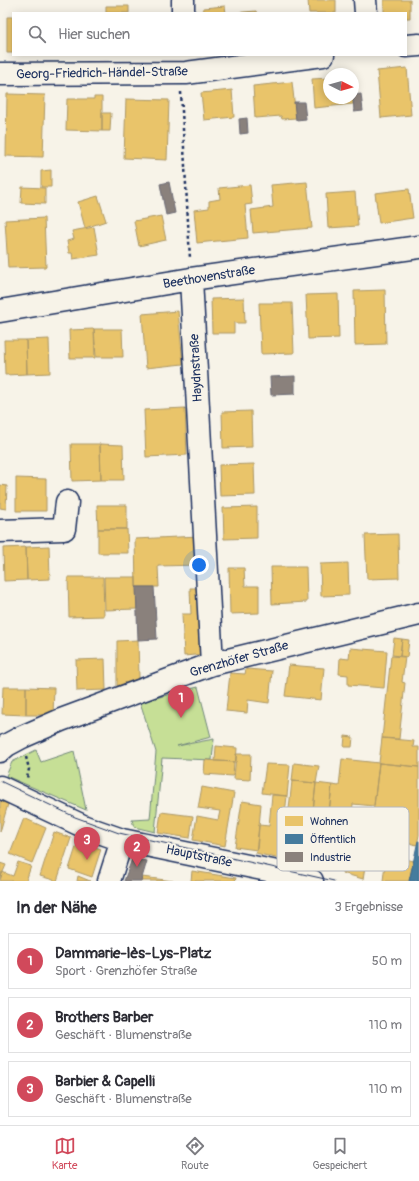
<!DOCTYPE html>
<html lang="de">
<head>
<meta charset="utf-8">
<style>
	body { margin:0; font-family:Pangolin,sans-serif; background:#f7f7f7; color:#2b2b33 }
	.compass { position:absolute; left:323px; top:68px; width:36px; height:36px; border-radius:50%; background:#fff; box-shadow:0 2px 10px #0003; rotate:95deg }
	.you { position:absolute; left:199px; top:565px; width:14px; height:14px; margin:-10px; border:3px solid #fff; border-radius:50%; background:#1a73e8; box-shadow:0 0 0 6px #1a73e833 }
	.badge { display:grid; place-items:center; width:26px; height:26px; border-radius:50%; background:#d1495b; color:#fff; font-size:13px; font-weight:700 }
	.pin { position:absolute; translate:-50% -33px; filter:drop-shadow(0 1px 2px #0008) }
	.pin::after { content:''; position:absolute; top:21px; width:14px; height:12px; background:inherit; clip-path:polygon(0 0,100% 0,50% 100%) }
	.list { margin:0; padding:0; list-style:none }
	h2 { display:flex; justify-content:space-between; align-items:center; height:52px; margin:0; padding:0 16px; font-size:17px }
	h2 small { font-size:13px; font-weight:400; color:#7c7c81 }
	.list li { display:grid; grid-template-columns:26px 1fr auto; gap:12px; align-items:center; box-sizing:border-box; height:56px; margin:0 8px 8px; padding:0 8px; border:1px solid #e1e1e2; border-radius:0px }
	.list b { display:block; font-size:15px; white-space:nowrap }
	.list p { margin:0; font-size:13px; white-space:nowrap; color:#7c7c81 }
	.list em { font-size:13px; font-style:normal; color:#7c7c81 }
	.icon { flex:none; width:22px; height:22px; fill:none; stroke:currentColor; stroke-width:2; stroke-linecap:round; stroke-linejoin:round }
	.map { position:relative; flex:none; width:419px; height:881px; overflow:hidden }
	.search { position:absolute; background:#fff; box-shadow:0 2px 10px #0003; left:12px; right:12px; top:12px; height:44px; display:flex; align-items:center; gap:10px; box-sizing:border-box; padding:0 14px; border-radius:0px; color:#7c7c81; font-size:15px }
	.sheet { height:244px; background:#fff }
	nav { display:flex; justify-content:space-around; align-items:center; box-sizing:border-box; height:56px; border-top:1px solid #e1e1e2; background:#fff; font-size:11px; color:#7c7c81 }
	nav a { display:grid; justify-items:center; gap:2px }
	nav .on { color:#d1495b }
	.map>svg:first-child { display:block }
</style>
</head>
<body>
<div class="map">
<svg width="419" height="881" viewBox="0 0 419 881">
	<rect width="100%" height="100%" fill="#f7f3e8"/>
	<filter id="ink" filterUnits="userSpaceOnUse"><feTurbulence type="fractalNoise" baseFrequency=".025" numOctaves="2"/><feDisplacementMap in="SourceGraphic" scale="8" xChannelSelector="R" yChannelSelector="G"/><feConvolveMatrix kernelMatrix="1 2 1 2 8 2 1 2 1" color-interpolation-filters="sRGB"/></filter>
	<g filter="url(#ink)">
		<path fill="#c6df96" stroke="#70877a" d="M198,687L211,737L177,746L214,739L212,760L162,758L155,832L134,827L132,820L150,819L156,752L140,702Z
			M36,750L41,762L74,751L86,810L6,776L12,762Z"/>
		<path fill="#e9c46a" stroke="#ab9766" d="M308,0H336V13H309Z
			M384,0H410V18H406V13H384Z
			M106,6H129V13H106Z
			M225,6L226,13H203V8Z
			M256,11L257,13H232Z
			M7,17H13V53H7Z
			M407,68L411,115L381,118L377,71Z
			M329,78V98H352L353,104L314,108L312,79Z
			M292,82L296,118L282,119L281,116L255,118L253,86Z
			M232,90L234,117L204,120L201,93Z
			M7,94L45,95L43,157L6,156Z
			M94,97H102V131L66,130L67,99H94Z
			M126,99L169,100L167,160L124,158Z
			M102,113H111L110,131H102Z
			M51,170V187H41V171Z
			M307,182L312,228L253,233L251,210L273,207L271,185Z
			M250,185L252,204L245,205L248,238L197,243L194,210L209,208V201L220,199L219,188Z
			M22,187L45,188V204L21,203Z
			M409,189L413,218L379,223L375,193Z
			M355,192L358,226L328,228L326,194Z
			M98,196L106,221L85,228L78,202Z
			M161,216L166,240L139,246L134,221Z
			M44,218L46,267L8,268L5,220Z
			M94,227L99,255L73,259L72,253H69L67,241L74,239L72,231Z
			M385,290L386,344L355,345L354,291Z
			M338,294L339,338L308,339L306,295Z
			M244,298L245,323H234V333H212L211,299Z
			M259,303H292L294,353L261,354Z
			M178,311L183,364L146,368L142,314Z
			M94,329H122L123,357H96Z
			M94,329L95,358H70L69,330Z
			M49,339L50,373L27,374L26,340Z
			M4,340H26L27,374L5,375Z
			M185,408L187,455L146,457L144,410Z
			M251,411L252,447L223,448L222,412Z
			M71,444H100L101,480L72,481Z
			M100,444L123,445L124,480H101Z
			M254,464L255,495L220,496L219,465Z
			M16,478L46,479V511H16Z
			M0,485L7,486L6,509L0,508Z
			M97,505H127V529H98Z
			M257,507V538L224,539L223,508Z
			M98,529H127L128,553H98Z
			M398,534L399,578L367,579L365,535Z
			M200,536L201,565L158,566L159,587H136L135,539Z
			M49,546L50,579L27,580L26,547Z
			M26,547L27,580L4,581L3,548Z
			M348,563L349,595L321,596L320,564Z
			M271,567H306L307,602L272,604Z
			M229,568H244L245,586H259V613L230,614Z
			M68,577H103L104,616L69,617Z
			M104,577H136L137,609L105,610Z
			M190,588H202L206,654L184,656L182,614H191Z
			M394,638L402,639L400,656L392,655Z
			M402,639L409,640L407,657L400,656Z
			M138,640L139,678L117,686V641Z
			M350,648L387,651L384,688L348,685V675L339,674L340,658L349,659Z
			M391,656L405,657L402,682L405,683L399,739L382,738Z
			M105,659L106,690L77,691L76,660Z
			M289,665L324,668L321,700L285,696Z
			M246,669L272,671L269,703L248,700L247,713L226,711L230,673L245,674Z
			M3,687H26V715L2,714Z
			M26,687L54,688L53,715H26Z
			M345,736L353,737L352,747H344Z
			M382,738L414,741L413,747H419V767L379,763Z
			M216,746L237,748L236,762L215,761Z
			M236,754H251L250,780L234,779Z
			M342,759L379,763L374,806L353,804L351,825L328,822L332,785L339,786Z
			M205,760L234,762L233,776L204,774Z
			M294,763L319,766L316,783L292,781Z
			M379,763L419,767V835L417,845L391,839L394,816L387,814L384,833L371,831Z
			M266,764L290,765L287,796L262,793Z
			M292,781L316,783L312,820L288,818Z
			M316,783L332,785L328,822L312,820Z
			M202,787L234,793L225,846L193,840L197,816L218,820L220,811L198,808Z
			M272,795L287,796L280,859L256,853L259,825L269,826Z
			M0,801L8,804L0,832Z
			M242,801L261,804L257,850L235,847Z
			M161,812L193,816L190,838L158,833Z
			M24,818L46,828L32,863L10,854Z
			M54,832L71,838L57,881L40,876Z
			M78,841L101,849L92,877L69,869Z
			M347,844L368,848L363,879L342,873Z
			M386,855L414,861L409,881H383Z
			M18,862L31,866L26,881H0L2,872L13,876Z
			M0,863L6,865L0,879Z
			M192,871L236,878L235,881H191Z
			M78,876L90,881H77Z
			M142,877L173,881H141Z"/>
		<path fill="#457b9d" stroke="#38648a" d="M418,841H419V881H409Z"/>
		<path fill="#8a817c" stroke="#696873" d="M361,94L363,111L354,112L353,95Z
			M294,102H304L306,119L296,120Z
			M247,118L248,133L240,134L239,119Z
			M169,182L175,213L166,215L160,184Z
			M295,376V394L271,395L270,377Z
			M136,587H154L157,639L138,640Z
			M132,859L147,861L141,881H124Z"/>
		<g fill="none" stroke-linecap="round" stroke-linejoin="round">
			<defs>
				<path id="minor" d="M183,0V13
					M365,0L366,13
					M406,46L419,45
					M0,74L186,73L323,55
					M191,279L212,664
					M0,311L191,279L419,247
					M0,531L64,529L67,502
					M0,751L7,745L22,737L61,720L212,664L419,614
					M0,787L85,827L122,840L282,873L312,881
					M109,881L122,840"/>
			</defs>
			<use href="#minor" stroke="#1b2f5e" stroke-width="25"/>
			<path stroke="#1b2f5e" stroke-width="2.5" stroke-dasharray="3 3" stroke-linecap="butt" d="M181,92L190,259
				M26,757L29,769L27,778"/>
			<use href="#minor" stroke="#f7f3e8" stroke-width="22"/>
			<path stroke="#1b2f5e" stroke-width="1" d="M0,781L75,817L119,833L334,881"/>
		</g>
	</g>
	<g text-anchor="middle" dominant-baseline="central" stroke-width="4" stroke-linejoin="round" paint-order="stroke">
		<g font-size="13" fill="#1b2f5e" stroke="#f7f3e8">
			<text transform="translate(102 73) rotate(-1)">Georg-Friedrich-Händel-Straße</text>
			<text transform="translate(209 277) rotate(-9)">Beethovenstraße</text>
			<text transform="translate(196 368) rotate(-93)">Haydnstraße</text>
			<text transform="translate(239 659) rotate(-16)">Grenzhöfer Straße</text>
			<text transform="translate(199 856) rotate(12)">Hauptstraße</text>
		</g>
	</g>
	<rect x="277" y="807" width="132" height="64" rx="6" fill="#f7f3e8" stroke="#b5b8bf" stroke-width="1"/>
	<rect x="285" y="816" width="18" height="10" fill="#e9c46a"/>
	<rect x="285" y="834" width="18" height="10" fill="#457b9d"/>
	<rect x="285" y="852" width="18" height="10" fill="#8a817c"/>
	<g font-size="11" fill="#1b2f5e">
		<text x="310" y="825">Wohnen</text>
		<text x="310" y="843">Öffentlich</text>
		<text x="310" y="861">Industrie</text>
	</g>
</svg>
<svg class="compass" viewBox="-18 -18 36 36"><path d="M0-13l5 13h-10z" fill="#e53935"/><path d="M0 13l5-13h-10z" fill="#7c7c81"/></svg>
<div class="you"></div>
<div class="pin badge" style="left:181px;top:718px">1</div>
<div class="pin badge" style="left:137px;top:867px">2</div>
<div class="pin badge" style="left:87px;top:860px">3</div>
<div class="search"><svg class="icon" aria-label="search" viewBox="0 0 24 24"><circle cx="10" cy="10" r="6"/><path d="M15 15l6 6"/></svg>Hier suchen</div>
</div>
<section class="sheet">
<h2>In der Nähe<small>3 Ergebnisse</small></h2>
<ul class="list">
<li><span class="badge">1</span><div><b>Dammarie-lès-Lys-Platz</b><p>Sport · Grenzhöfer Straße</p></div><em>50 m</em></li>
<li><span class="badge">2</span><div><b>Brothers Barber</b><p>Geschäft · Blumenstraße</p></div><em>110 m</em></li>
<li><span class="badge">3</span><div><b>Barbier &amp; Capelli</b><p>Geschäft · Blumenstraße</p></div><em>110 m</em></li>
</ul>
</section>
<nav>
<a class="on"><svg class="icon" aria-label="map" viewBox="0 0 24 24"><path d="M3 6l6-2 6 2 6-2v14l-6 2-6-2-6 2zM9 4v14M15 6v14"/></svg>Karte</a>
<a><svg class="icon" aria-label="directions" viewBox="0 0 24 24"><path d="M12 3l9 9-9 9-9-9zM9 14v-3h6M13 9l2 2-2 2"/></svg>Route</a>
<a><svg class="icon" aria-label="saved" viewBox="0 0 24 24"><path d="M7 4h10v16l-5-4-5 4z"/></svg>Gespeichert</a>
</nav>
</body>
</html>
